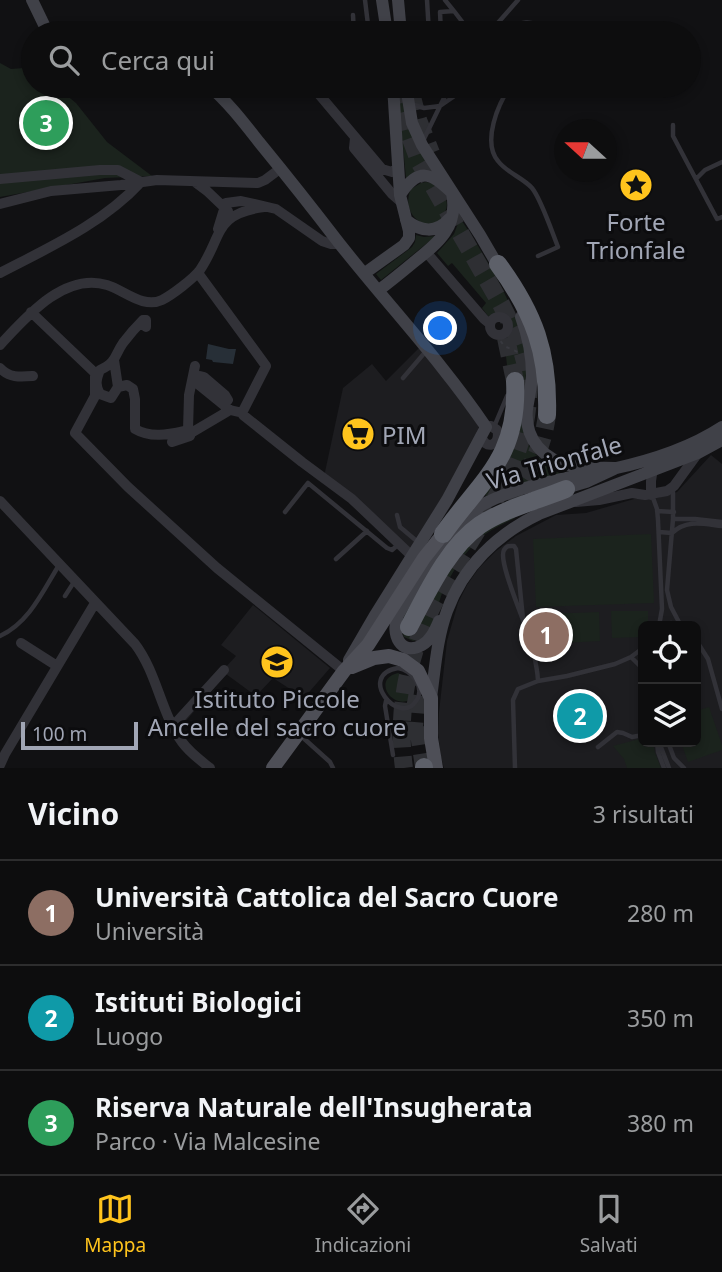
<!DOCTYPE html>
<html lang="it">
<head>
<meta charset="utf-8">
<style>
	body { margin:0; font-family:"Noto Sans",sans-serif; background:#1b1b1c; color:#f1f3f6 }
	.controls { position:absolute; right:21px; bottom:21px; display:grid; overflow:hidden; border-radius:10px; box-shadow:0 4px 10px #0003 }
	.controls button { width:63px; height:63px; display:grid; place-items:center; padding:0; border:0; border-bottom:2px solid #2d2d2e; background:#0d0d0e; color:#f1f3f6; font:35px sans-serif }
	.compass { position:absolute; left:554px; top:119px; width:63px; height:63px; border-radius:50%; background:#0d0d0e; box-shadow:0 4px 10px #0003; rotate:291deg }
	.scale { position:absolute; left:21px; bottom:18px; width:117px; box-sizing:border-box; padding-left:7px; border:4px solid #a1a6b5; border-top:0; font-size:19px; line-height:24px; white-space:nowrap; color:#a1a6b5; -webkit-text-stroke:5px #0c0c0e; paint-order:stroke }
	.you { position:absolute; left:441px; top:329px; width:24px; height:24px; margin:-18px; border:5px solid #fff; border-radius:50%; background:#1a73e8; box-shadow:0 0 0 10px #1a73e833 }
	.badge { display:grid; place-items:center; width:46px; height:46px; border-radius:50%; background:#ffc41d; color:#fff; font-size:23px; font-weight:700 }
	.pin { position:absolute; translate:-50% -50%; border:4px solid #fff; box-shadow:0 2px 7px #0006 }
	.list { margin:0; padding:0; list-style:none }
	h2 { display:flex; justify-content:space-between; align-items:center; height:91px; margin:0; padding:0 28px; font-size:30px }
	h2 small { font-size:23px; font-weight:400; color:#9a9c9e }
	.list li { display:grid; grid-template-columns:46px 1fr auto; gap:21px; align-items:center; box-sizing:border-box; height:105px; padding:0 28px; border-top:2px solid #2d2d2e }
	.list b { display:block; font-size:26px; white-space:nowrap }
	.list p { margin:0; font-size:23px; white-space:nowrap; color:#9a9c9e }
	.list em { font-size:23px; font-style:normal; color:#9a9c9e }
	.icon { flex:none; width:38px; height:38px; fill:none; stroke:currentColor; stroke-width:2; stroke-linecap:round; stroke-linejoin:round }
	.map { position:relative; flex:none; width:722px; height:768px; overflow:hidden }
	.search { position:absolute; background:#0d0d0e; box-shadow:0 4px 10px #0003; left:21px; right:21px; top:21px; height:77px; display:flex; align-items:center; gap:18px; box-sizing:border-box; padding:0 24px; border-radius:38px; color:#9a9c9e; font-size:26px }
	.sheet { height:406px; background:#0d0d0e }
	nav { display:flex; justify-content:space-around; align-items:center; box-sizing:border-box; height:98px; border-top:2px solid #2d2d2e; background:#0d0d0e; font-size:19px; color:#9a9c9e }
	nav a { display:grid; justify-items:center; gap:4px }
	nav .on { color:#ffc41d }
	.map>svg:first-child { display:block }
</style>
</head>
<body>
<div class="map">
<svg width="722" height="768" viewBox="0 0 722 768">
	<rect width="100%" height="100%" fill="#111113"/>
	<path fill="#1d1d20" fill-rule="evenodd" d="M420,347L478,423L479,432L412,552L325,475V472L343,388L372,364L386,381Z
		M711,455L722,464V768H444L441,757L438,733L439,712L447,641L458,603L467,585L479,568L496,551L516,536L556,515L586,513L634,499L657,498L677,492ZM643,626H696V742H643Z
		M253,605L330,668L304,698L273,678L256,696L226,674L179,729L171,722L224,669L236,656L221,645Z"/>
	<path fill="#1b231d" d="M0,63L11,69L24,68L33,77V86H42L48,92L55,86L76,103L107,142L152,176L105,178L0,197Z
		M397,86H401L432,171L406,178Z
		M426,182C434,183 440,188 444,195C447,200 448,206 445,212C434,239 398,217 411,189L421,183Z
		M460,218C484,254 522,315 526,358C528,383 517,421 528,443C535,459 550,465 565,472L486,497L485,492L500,471L509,382L505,348L499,346C506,338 516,331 510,320C507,316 505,313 500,313C496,313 492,316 488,316L482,308L486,303L452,263L448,266L437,253L454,234Z
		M416,235L424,237L436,236L381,280L376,274L412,247L415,242Z
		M514,514L515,518C504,524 491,529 482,537C465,551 452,572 443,591C436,608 434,636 413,641L404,637L401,630L404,616L429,575L467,541Z
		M651,534L654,603L536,607L533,539Z
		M611,611H648V626H643V637L612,638Z
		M599,612L600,641L547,644L546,614Z
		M398,673L406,677L414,690L411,699C393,711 371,679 398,673Z
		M709,707L722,745V750L688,762L681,742H696V711Z
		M643,738V742H653L655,753L661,768H627L624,759L613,746Z"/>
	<path fill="#272f37" d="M208,344L229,349H236L233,364L213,362L212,360L206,359Z"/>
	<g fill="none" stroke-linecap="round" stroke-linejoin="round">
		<path stroke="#2e2f33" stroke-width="18" stroke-dasharray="18 9" stroke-linecap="butt" d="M396,86L408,131L420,163L501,304C512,326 524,348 527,373C537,458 474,528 437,597C409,649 396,710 404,768
			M411,93L418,120L431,153
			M506,338L515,381
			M508,500C530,470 542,452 547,415
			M418,727L424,767
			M413,740L416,703L420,681"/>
		<path stroke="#38393f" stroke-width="2" stroke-dasharray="3.5 5" stroke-linecap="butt" d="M496,334L504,346L520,353"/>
		<path stroke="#323238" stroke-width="4.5" d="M365,0L369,33
			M427,0L429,33
			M445,0L453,10
			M353,15L354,33
			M441,33L440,12L454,11L470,32V33
			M489,33L518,0
			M506,33C518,21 534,17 545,33
			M450,86L440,106L456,95L463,86
			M511,86C498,103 482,142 498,161C507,173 522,177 532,188C541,199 552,232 558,247L538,256
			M411,104L424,108L440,106L423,141
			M673,125V136L717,219L722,217
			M696,179L705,170L722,162
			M403,378L427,350
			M494,427L507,396
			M673,487V519L667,590L671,607L681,626
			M652,495L657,509L658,520L662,609L659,626
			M657,511L674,512
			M285,512L308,483L387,548L392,550L399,544
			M397,515L400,527L419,543
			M673,519H695L722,522
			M659,532L672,533C687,519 703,524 722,526
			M336,559L367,531
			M65,596L74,582
			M523,619L516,549L514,546C509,546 507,545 504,550C498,560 520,610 524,623C530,641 537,661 538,681
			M660,626L671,623L680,626
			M0,636C29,623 43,591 59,565
			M696,640L708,659L722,709
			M631,657L643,669
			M398,668C411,670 426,688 416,701C399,727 356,675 398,668Z
			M386,701L385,706L393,755
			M300,735L330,762L333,768
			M657,742L658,752L664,768
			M659,742L669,768
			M668,742L674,758L684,768
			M598,747L617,732L623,733L632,737L643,735
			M515,768L513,700L518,689L538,681L567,676L615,664L631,657L643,648"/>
		<path stroke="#323238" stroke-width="10" d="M312,86L382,169L392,172L399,167
			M355,138L354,148L392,194L401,202
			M0,179L100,170H118L141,182
			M195,182L207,191L228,211
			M0,204L51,191L121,185L157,180L258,183L265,180L281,168
			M218,229L226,203L241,201L276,209L322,241L331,244H340
			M426,252L484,319L490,324
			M0,273C50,247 102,224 141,182
			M198,273L266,366L243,411V415L302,462L352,499L412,556
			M31,312L95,373V396L75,433L128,487L217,568L344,671
			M490 326a9 9 0 1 1 18 0a9 9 0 1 1-18 0Z
			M146,327V320H143C136,327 129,335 123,343C114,356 117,362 100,370C96,380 95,385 100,394L111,398L118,387L127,385L133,389L135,399V429C152,439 170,434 188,430
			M0,345C26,317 64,272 107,285C124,290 143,309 162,300C172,295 193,279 200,270C223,236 213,214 264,207
			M114,360L118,387
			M195,366L189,395L188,430L191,433L230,410L243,413
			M0,368C9,378 20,377 33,376
			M224,405L228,400L225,395L204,377L200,376L197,379L198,384L230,410
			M481,435C484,451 502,446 497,430L491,426L486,427
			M172,442L190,436L191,433
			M651,495V481L653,468
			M0,501L135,644C157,673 161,713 182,742C189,752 200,760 210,768
			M576,502L599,500L632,493L645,495L667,491L674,486L698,453
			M21,643L57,666
			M173,726L224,670
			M0,765L5,754L95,603"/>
		<path stroke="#404148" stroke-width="12" d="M32,0L48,33
			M382,0L387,33
			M398,0L401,33
			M209,86C228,102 244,123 259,142C286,175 313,209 339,243C388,305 442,362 486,427L447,500L374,617L349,660
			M406,86L412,123L422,145L480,235L501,271
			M406,220C421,232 436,234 449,219
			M365,273L404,245L409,238V231L400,195L393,86
			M379,290C391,281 402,272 414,262C438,243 459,227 452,193C431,172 418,167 400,195
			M521,317C528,336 532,356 532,376C531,387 529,398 527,409C524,439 544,461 573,466C588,469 603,467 617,468
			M612,469C649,461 690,448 722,427
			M559,490L586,482L614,469
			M463,517C500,489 549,482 594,472
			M439,621C435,630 431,640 422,645C401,657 390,634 398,615C419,578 442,540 479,516
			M431,698C435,669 437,638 447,611C463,567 497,534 539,514L698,453L722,440"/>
		<path stroke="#4e4f57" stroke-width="14" d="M352,667L374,658L389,656L403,660L418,671L431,698V738L436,768
			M273,768L344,671L368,645L424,558L443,534"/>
		<path stroke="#5d6069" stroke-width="18" d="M498,264C534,313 549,353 547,415
			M443,534C482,479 519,458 515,381
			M409,627C427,593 448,547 480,525C504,509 539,500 566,489
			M424,767V768"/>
	</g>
	<defs>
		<symbol id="sight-disc" viewBox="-11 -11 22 22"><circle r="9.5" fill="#ffc41d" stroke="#0c0c0e"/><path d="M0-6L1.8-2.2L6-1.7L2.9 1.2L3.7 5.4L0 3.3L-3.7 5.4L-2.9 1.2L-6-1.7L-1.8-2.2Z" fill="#111"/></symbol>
		<symbol id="supermarket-disc" viewBox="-11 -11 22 22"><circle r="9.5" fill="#ffc41d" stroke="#0c0c0e"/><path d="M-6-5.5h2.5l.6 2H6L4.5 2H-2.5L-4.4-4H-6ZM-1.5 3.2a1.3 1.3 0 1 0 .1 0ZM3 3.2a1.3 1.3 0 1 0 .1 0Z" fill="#111"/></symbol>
		<symbol id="school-disc" viewBox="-11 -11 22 22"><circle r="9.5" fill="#ffc41d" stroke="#0c0c0e"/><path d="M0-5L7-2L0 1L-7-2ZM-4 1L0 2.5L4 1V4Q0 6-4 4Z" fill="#111"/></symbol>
	</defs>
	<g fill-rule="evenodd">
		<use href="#sight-disc" x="617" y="166" width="38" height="38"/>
		<use href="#supermarket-disc" x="339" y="415" width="38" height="38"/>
		<use href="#school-disc" x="258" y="643" width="38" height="38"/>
	</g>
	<g text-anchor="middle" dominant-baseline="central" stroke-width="6" stroke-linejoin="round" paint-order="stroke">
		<g font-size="24" fill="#a1a6b5" stroke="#0c0c0e">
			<text x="636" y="221">Forte<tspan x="636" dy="28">Trionfale</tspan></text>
			<text x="382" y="434" text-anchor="start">PIM</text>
			<text x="277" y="698">Istituto Piccole<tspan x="277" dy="28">Ancelle del sacro cuore</tspan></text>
		</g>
		<g font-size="24" fill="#a1a6b5" stroke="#0c0c0e">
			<text transform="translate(554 462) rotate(-16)">Via Trionfale</text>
		</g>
	</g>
</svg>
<div class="controls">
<button><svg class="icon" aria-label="locate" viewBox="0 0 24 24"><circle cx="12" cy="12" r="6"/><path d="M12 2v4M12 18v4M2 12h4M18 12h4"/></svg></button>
<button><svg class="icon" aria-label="layers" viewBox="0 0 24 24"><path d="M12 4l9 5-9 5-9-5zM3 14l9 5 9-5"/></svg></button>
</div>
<svg class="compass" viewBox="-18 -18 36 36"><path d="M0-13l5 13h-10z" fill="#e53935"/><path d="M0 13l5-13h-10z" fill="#9a9c9e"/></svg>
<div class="scale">100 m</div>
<div class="you"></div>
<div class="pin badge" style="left:546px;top:635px;background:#8d6e63">1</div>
<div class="pin badge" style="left:580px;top:716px;background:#0f9aa8">2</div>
<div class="pin badge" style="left:46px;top:123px;background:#2e9e5b">3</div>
<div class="search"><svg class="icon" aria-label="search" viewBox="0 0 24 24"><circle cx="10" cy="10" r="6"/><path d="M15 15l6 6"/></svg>Cerca qui</div>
</div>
<section class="sheet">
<h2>Vicino<small>3 risultati</small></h2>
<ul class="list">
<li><span class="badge" style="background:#8d6e63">1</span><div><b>Università Cattolica del Sacro Cuore</b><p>Università</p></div><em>280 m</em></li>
<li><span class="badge" style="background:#0f9aa8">2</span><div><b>Istituti Biologici</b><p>Luogo</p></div><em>350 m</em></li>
<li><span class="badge" style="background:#2e9e5b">3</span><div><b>Riserva Naturale dell'Insugherata</b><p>Parco · Via Malcesine</p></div><em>380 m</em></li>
</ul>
</section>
<nav>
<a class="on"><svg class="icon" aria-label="map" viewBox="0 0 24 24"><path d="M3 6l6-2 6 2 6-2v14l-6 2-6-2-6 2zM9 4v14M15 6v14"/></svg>Mappa</a>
<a><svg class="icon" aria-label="directions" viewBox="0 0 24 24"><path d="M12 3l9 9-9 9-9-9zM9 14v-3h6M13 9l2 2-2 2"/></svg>Indicazioni</a>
<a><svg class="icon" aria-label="saved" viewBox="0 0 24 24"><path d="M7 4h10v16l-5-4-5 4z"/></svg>Salvati</a>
</nav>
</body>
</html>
